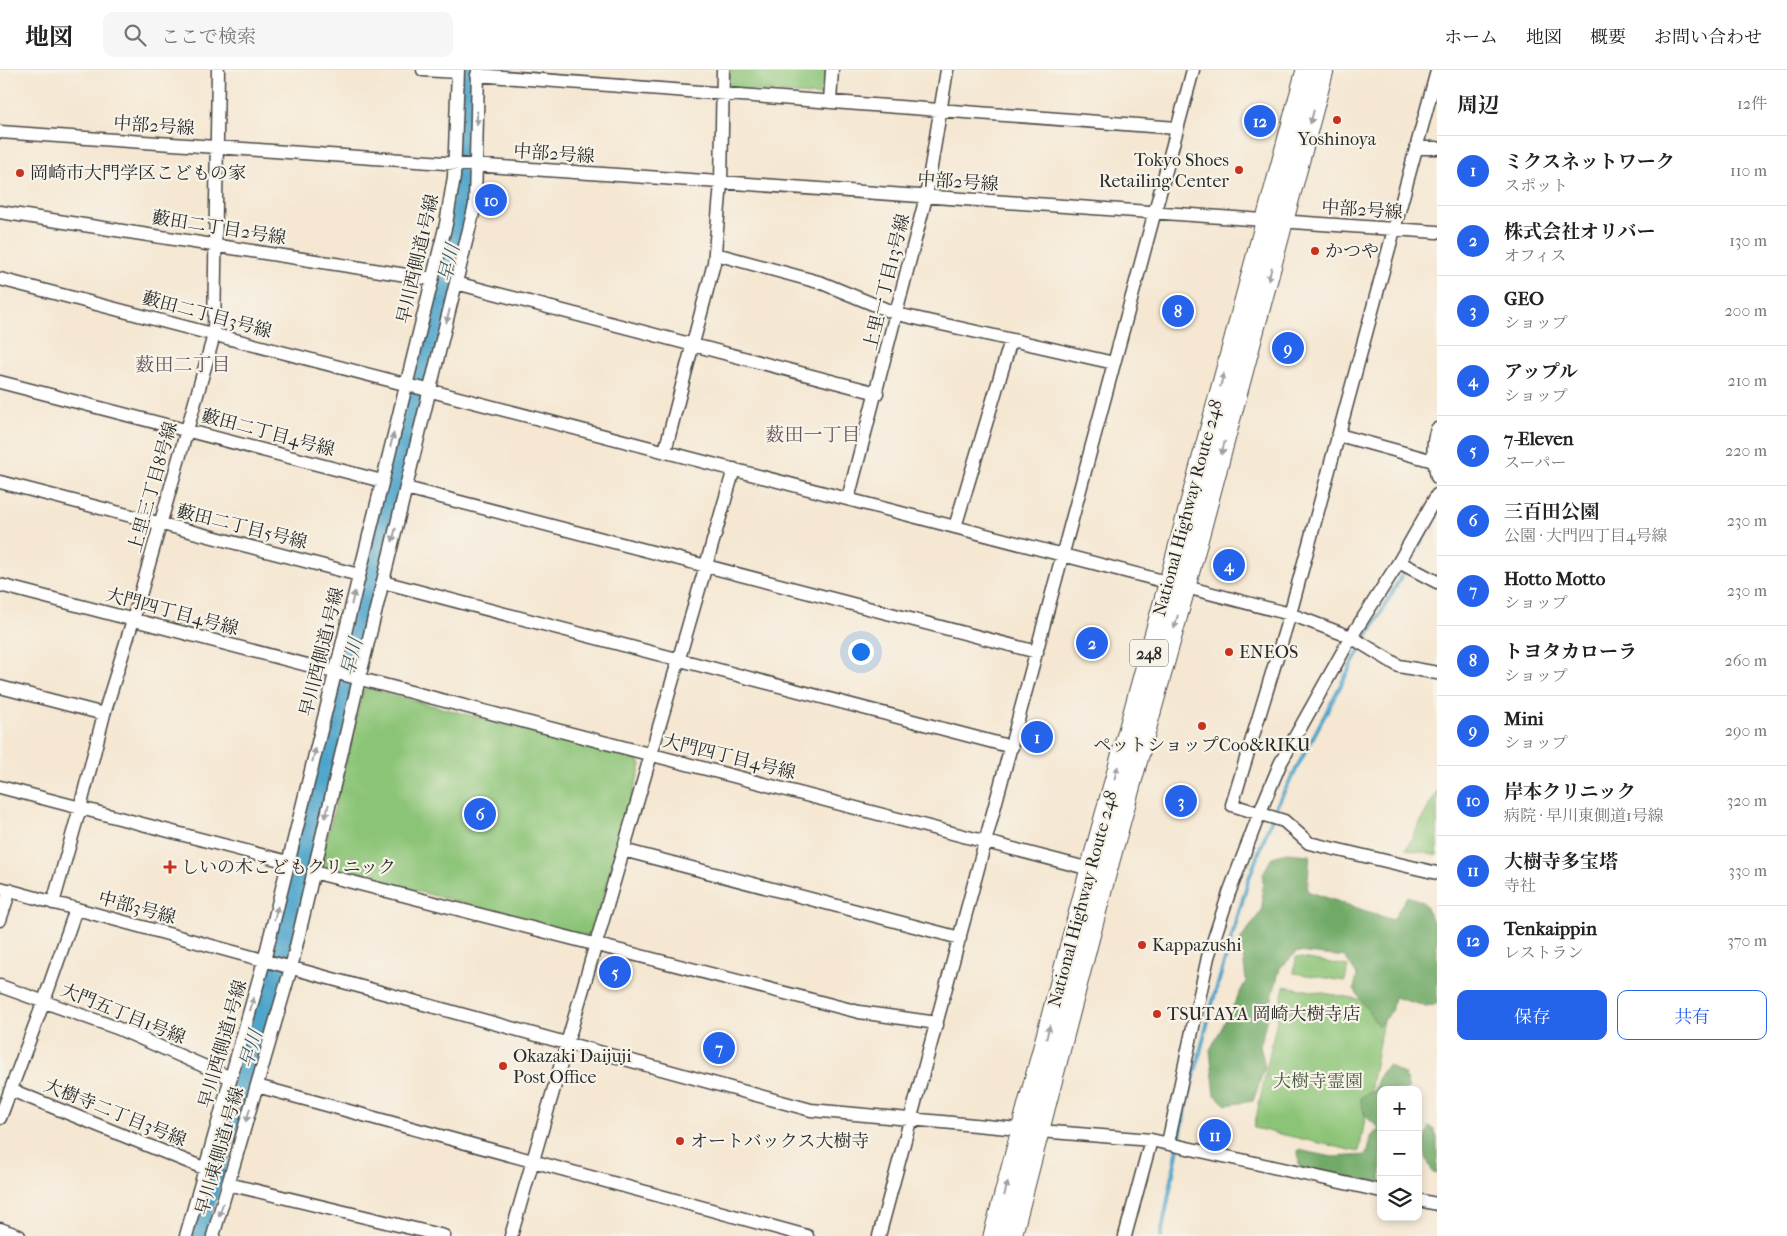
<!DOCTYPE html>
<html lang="ja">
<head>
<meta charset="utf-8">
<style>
	body { margin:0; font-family:"IM FELL French Canon","Noto Serif JP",serif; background:#f6f6f6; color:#222 }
	.controls { position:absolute; right:15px; bottom:15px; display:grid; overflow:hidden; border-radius:10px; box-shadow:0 2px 8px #0003 }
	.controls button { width:45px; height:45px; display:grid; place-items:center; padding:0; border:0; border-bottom:1px solid #e0e0e0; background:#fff; color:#222; font:25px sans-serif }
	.you { position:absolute; left:860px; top:581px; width:18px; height:18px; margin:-12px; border:4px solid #fff; border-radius:50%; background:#1a73e8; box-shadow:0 0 0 8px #1a73e833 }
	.badge { display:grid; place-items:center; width:32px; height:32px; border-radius:50%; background:#2563eb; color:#fff; font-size:16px; font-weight:700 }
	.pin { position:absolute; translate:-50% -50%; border:2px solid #fff; box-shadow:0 1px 5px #0006 }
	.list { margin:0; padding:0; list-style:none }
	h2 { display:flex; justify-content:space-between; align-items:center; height:65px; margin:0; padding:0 20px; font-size:21px }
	h2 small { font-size:16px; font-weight:400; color:#767676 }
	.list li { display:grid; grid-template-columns:32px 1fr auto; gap:15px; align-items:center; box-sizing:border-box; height:70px; padding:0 20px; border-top:1px solid #e0e0e0 }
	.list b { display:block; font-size:19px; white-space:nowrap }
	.list p { margin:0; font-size:16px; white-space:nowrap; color:#767676 }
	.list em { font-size:16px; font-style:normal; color:#767676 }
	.actions { display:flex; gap:10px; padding:15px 20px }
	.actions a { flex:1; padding:11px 0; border:1px solid #2563eb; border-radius:10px; text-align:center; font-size:18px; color:#2563eb }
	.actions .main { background:#2563eb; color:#fff }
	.icon { flex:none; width:28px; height:28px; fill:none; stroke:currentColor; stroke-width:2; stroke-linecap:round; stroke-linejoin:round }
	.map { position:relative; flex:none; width:1437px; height:1166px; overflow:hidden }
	header { display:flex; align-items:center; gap:30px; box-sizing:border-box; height:70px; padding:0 25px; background:#fff; border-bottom:1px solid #e0e0e0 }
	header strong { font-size:24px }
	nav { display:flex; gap:28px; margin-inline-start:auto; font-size:18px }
	.search { width:350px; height:45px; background:#f6f6f6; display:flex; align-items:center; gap:12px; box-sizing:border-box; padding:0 18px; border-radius:10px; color:#767676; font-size:19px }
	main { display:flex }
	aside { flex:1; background:#fff }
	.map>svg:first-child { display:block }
</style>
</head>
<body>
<header>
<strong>地図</strong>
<div class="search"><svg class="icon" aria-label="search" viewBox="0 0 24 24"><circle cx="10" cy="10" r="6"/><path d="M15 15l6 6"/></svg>ここで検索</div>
<nav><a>ホーム</a><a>地図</a><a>概要</a><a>お問い合わせ</a></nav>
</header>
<main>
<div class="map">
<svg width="1437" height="1166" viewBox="0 0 1437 1166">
	<rect width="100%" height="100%" fill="#f7f3e8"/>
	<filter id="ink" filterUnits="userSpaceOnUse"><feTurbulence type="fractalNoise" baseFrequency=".02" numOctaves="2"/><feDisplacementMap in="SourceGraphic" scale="10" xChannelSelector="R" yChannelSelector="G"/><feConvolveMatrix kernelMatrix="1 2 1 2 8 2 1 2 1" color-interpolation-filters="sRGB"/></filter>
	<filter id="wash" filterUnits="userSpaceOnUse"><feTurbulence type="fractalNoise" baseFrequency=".0096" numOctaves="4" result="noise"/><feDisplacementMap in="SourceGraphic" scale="20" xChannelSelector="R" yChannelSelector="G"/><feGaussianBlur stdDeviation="1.12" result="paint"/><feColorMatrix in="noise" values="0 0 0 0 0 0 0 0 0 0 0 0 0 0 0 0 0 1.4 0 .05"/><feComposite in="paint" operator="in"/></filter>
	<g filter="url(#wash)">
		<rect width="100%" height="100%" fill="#f5e7d2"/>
		<path fill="#8cc477" stroke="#5c7851" d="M728,0H829L828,23L823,26L731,19L728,16Z
			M367,618L638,690L641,695L593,863L589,866L324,797L321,793L363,620Z
			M1437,721V785L1406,779Z
			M1296,887L1348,896L1345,911L1294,903Z
			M1284,916L1386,934L1359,1082L1254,1058Z"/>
		<path fill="#71aa68" stroke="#4e6a4a" d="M1287,783L1310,785L1307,821L1393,850L1407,826L1423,832L1437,858V933L1435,935L1425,936L1394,927L1391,942L1378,956L1354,919L1357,905L1345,887L1297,882L1280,898L1260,975L1265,997L1253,1031L1226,1035L1215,1025L1210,980L1246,911L1241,869L1262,840L1263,804L1272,787Z
			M1388,995L1405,1005L1409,1020H1381V1112L1347,1108L1299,1097L1298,1080L1333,1087L1367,1085L1371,1067L1379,1058L1365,1046L1360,1028L1374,1020L1380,1004Z
			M1430,1056L1434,1059L1437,1068V1104L1433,1103C1423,1082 1421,1078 1430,1056Z"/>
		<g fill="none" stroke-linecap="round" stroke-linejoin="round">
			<path stroke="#4da4ca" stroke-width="4" d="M1161,1166L1184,1046L1213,931L1249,808L1277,735L1353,592L1437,443"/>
			<path stroke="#4da4ca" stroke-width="21" d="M195,1166L273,907L460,148L465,110L467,0"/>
		</g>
	</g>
	<g filter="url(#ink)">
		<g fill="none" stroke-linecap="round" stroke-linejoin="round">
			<defs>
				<path id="minor" d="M423,0L458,2
					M1437,1L1290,544L1232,735L1284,751L1309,773L1437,803
					M477,5L1177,58
					M830,32L832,0
					M0,62L1437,162
					M1416,78H1437
					M0,142L432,209
					M716,184L822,213L897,244L1114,293
					M0,209L1290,544L1351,567L1399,596L1437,603
					M456,213L877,323
					M0,312L382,411
					M1437,359C1431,374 1434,392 1437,407
					M1339,365L1437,392
					M665,381L714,193L721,113L723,0
					M0,412L359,505
					M406,418L1037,582
					M848,429L926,127L947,0
					M955,457L1011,270
					M1399,492L1437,512
					M383,512L1012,677
					M0,515L1090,799
					M0,617L104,644
					M0,717L288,792
					M623,780L960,868
					M313,802L859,942L937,953
					M0,818L811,1040L1040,1061L1151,1070L1381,1121
					M53,833L80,738L104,644L133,550L214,265L218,0
					M0,850L10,820
					M0,916L117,958L231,1008
					M257,1016L807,1166
					M11,1020L206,1099
					M0,1048L44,931L76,839
					M1168,1073L1208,887L1229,823L1260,742L1280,694L1351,567L1399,492L1437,425
					M228,1114L444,1166
					M1418,1130L1437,1134
					M0,1159L19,1166
					M186,1166L264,891L446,154L454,107L458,0
					M213,1166L291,898L359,609L475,135L478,0
					M511,1166L734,399
					M879,1166L1193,0
					M1125,1166L1151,1070"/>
				<path id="highway" d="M993,1166L1090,799L1169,511L1306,0
					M1012,1166L1106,805L1186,516L1324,0"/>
			</defs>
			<use href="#minor" stroke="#494744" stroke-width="15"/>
			<use href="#highway" stroke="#494744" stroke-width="21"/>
			<use href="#minor" stroke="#fff" stroke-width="12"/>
			<use href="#highway" stroke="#fff" stroke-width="19"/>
		</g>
		<defs><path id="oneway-solid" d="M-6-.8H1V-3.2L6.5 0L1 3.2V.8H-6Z" transform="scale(1.25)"/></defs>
		<g fill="#a0a0a0">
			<use href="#oneway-solid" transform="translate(1312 47) rotate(105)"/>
			<use href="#oneway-solid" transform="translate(477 48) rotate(91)"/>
			<use href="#oneway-solid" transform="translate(1270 204) rotate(105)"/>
			<use href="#oneway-solid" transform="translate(448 246) rotate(103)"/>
			<use href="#oneway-solid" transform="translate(1222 310) rotate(-75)"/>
			<use href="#oneway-solid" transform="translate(392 370) rotate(-76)"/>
			<use href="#oneway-solid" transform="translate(1223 378) rotate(105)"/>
			<use href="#oneway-solid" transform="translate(394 465) rotate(104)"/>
			<use href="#oneway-solid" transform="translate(353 528) rotate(-76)"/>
			<use href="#oneway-solid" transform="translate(1176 552) rotate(105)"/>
			<use href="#oneway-solid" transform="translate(314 685) rotate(-76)"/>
			<use href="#oneway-solid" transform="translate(1116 703) rotate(-75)"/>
			<use href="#oneway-solid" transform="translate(327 741) rotate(103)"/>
			<use href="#oneway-solid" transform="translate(276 843) rotate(-76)"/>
			<use href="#oneway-solid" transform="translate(252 934) rotate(-74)"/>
			<use href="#oneway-solid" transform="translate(1048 962) rotate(-76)"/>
			<use href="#oneway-solid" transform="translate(248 1045) rotate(106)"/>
			<use href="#oneway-solid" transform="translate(1006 1119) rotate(-75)"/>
			<use href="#oneway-solid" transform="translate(221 1140) rotate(106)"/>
		</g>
	</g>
	<g fill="#c8321e" stroke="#f7f3e8" stroke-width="2">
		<circle cx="1337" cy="50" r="5"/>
		<circle cx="1239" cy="100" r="5"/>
		<circle cx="20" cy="103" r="5"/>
		<circle cx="1315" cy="181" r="5"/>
		<circle cx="1229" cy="582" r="5"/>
		<circle cx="1202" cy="656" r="5"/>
		<path d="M167.5 789.5h5v5h5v5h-5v5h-5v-5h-5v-5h5z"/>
		<circle cx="1142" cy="875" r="5"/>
		<circle cx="1157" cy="944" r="5"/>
		<circle cx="503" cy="996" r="5"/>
		<circle cx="680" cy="1071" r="5"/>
	</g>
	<g text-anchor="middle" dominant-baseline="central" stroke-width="4.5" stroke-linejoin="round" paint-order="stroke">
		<rect fill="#f7f3e8" stroke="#686764" stroke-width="1" x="1130" y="569.5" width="38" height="27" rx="4"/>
		<g font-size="16" font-weight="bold" fill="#2b2b2b">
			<text x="1149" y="583">248</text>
		</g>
		<g font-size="18" fill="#2b2b2b" stroke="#f7f3e8">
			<text transform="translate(154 56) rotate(4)">中部2号線</text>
			<text transform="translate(554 84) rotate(4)">中部2号線</text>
			<text transform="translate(958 112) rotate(4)">中部2号線</text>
			<text transform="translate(1362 140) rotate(4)">中部2号線</text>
			<text transform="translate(219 158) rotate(9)">藪田二丁目2号線</text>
			<text transform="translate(418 189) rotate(-77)">早川西側道1号線</text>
			<text transform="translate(887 212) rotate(-76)">上里一丁目13号線</text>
			<text transform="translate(207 245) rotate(15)">藪田二丁目3号線</text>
			<text transform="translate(268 363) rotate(15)">藪田二丁目4号線</text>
			<text transform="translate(153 417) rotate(-74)">上里三丁目8号線</text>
			<text transform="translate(1188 438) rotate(-75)">National Highway Route 248</text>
			<text transform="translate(242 457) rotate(14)">藪田二丁目5号線</text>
			<text transform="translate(172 542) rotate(15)">大門四丁目4号線</text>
			<text transform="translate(322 582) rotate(-76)">早川西側道1号線</text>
			<text transform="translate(729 687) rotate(14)">大門四丁目4号線</text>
			<text transform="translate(1083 829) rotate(-75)">National Highway Route 248</text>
			<text transform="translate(137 838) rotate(15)">中部3号線</text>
			<text transform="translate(123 944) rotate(22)">大門五丁目1号線</text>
			<text transform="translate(223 974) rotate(-74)">早川西側道1号線</text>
			<text transform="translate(115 1043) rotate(22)">大樹寺二丁目3号線</text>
			<text transform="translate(220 1081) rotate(-74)">早川東側道1号線</text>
		</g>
		<g font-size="18" fill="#2b2b2b" stroke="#f7f3e8" text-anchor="start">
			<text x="1337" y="69" text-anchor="middle">Yoshinoya</text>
			<text x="1229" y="90" text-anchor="end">Tokyo Shoes<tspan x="1229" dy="21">Retailing Center</tspan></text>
			<text x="30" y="103">岡崎市大門学区こどもの家</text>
			<text x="1325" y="181">かつや</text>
			<text x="1239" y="582">ENEOS</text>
			<text x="1202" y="675" text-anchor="middle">ペットショップCoo&amp;RIKU</text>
			<text x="181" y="797">しいの木こどもクリニック</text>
			<text x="1152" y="875">Kappazushi</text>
			<text x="1167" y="944">TSUTAYA 岡崎大樹寺店</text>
			<text x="513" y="986">Okazaki Daijuji<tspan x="513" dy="21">Post Office</tspan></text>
			<text x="690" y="1071">オートバックス大樹寺</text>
		</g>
		<g font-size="18" fill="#485942" stroke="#f7f3e8">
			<text x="1318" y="1011">大樹寺霊園</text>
		</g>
		<g font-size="19" font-style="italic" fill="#395b6b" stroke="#f7f3e8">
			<text transform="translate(449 193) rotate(-76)">早川</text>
			<text transform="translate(352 587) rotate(-76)">早川</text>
			<text transform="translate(251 979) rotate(-73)">早川</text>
		</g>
		<g font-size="19" fill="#62525b" stroke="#f7f3e8">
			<text x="183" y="295">薮田二丁目</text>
			<text x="813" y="365">薮田一丁目</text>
		</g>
	</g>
</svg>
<div class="controls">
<button>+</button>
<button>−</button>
<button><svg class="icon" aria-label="layers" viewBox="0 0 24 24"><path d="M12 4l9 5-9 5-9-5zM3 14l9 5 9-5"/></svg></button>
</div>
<div class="you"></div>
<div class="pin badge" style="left:1037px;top:667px">1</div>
<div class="pin badge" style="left:1092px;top:573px">2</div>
<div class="pin badge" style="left:1181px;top:731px">3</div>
<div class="pin badge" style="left:1229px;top:495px">4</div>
<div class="pin badge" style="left:615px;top:902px">5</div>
<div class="pin badge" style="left:480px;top:744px">6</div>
<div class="pin badge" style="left:719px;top:978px">7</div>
<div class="pin badge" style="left:1178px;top:241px">8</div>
<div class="pin badge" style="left:1288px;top:278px">9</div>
<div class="pin badge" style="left:491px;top:130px">10</div>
<div class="pin badge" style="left:1215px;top:1065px">11</div>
<div class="pin badge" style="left:1260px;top:51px">12</div>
</div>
<aside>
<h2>周辺<small>12件</small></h2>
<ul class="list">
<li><span class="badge">1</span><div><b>ミクスネットワーク</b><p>スポット</p></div><em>110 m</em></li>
<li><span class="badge">2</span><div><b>株式会社オリバー</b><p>オフィス</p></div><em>130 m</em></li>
<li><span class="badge">3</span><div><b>GEO</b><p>ショップ</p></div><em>200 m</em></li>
<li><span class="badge">4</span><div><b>アップル</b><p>ショップ</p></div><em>210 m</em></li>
<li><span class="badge">5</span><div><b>7-Eleven</b><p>スーパー</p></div><em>220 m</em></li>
<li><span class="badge">6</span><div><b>三百田公園</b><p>公園 · 大門四丁目4号線</p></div><em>230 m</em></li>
<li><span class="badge">7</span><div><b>Hotto Motto</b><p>ショップ</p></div><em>230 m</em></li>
<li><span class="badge">8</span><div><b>トヨタカローラ</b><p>ショップ</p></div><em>260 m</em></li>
<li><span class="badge">9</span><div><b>Mini</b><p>ショップ</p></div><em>290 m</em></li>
<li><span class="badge">10</span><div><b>岸本クリニック</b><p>病院 · 早川東側道1号線</p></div><em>320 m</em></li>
<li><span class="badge">11</span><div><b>大樹寺多宝塔</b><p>寺社</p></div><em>330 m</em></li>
<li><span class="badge">12</span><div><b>Tenkaippin</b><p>レストラン</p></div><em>370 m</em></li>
</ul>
<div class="actions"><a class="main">保存</a><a>共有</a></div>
</aside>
</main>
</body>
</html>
